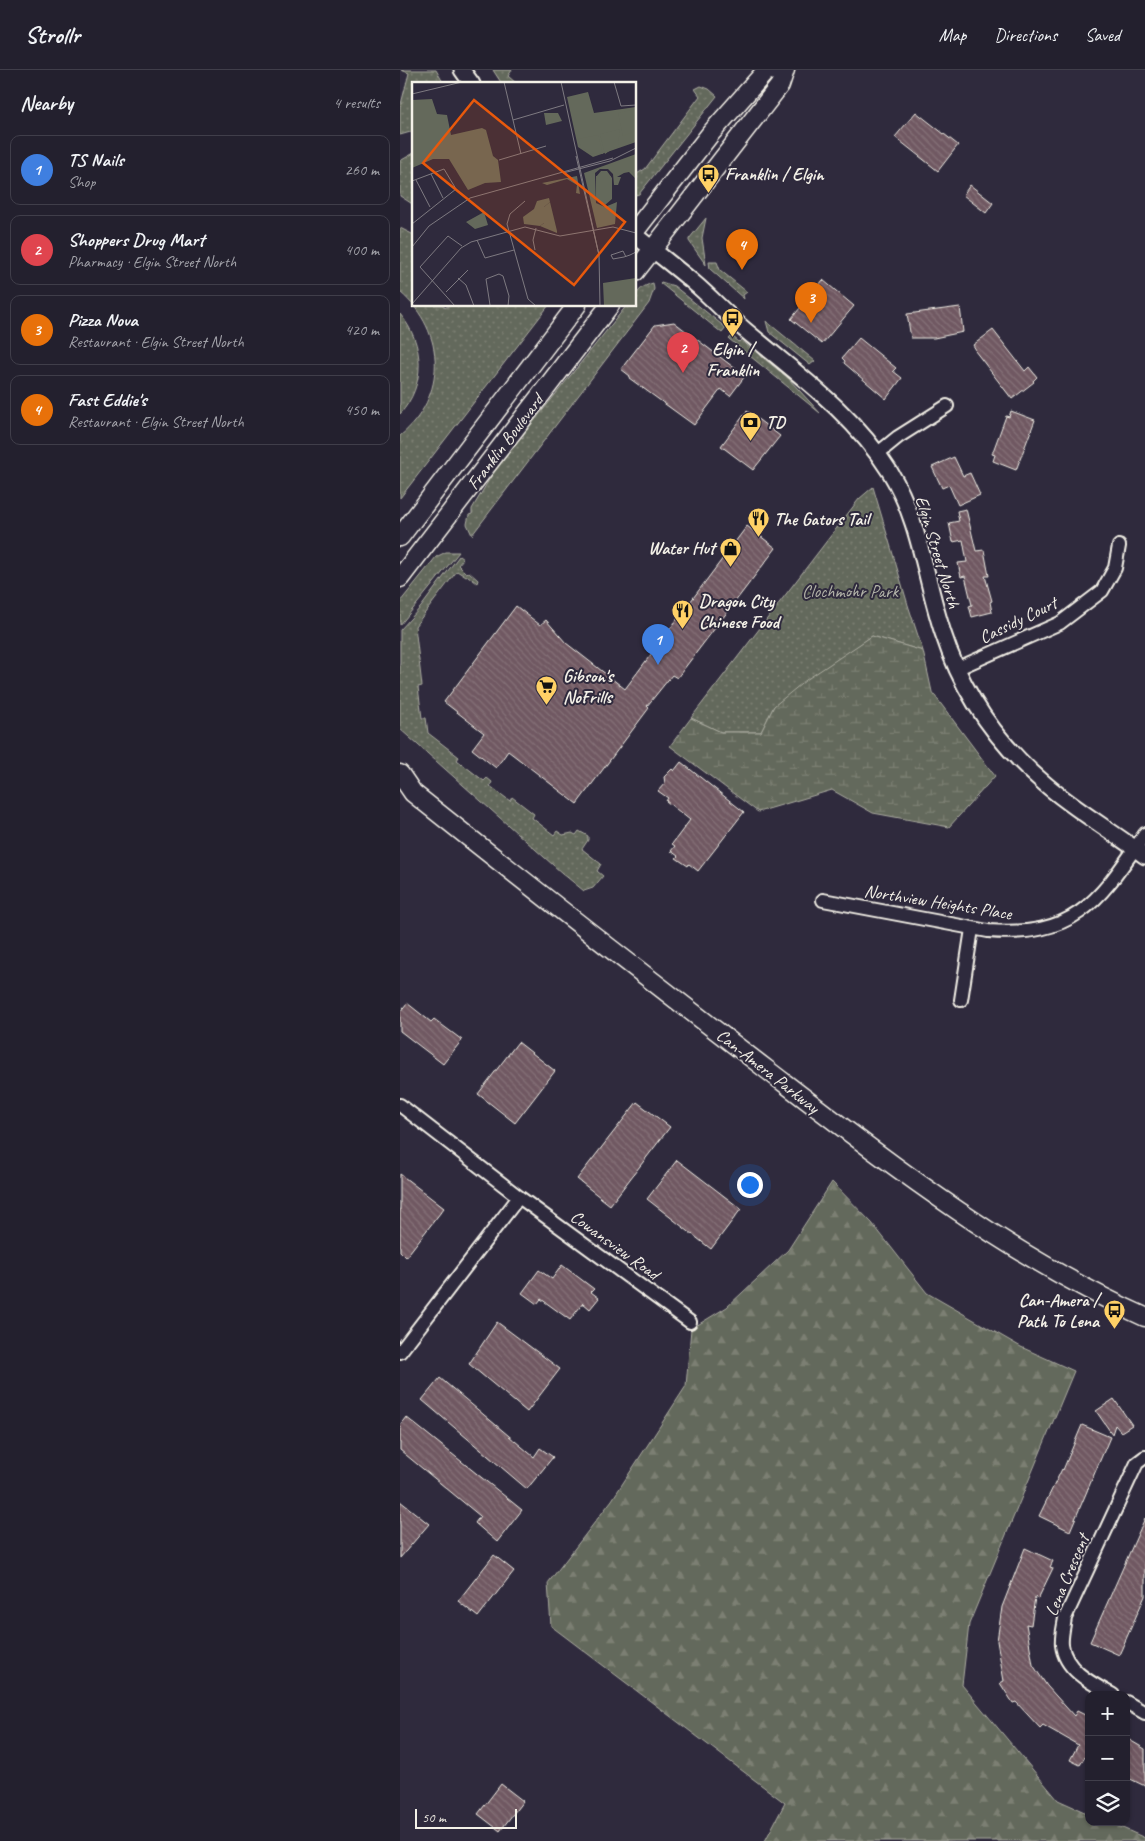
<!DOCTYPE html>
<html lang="en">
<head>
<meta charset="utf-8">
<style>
	body { margin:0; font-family:Caveat,sans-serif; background:#2f2d3a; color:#f1f3f6 }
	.controls { position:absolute; right:15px; bottom:15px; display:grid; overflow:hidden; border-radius:10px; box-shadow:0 1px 4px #0004 }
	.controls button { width:45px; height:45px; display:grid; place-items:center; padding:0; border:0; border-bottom:1px solid #403e4a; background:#23202e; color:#f1f3f6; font:25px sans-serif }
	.scale { position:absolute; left:15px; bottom:12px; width:102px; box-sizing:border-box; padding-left:5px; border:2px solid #f4f1e8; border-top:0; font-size:14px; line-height:18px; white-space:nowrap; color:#f4f1e8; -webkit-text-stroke:4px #2f2a3d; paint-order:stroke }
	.you { position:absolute; left:349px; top:1114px; width:18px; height:18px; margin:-12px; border:4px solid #fff; border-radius:50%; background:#1a73e8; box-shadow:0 0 0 8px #1a73e833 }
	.badge { display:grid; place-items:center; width:32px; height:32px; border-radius:50%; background:#ffd166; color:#fff; font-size:16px; font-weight:700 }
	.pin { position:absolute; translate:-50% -41px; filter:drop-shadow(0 1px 2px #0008) }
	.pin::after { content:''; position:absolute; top:26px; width:18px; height:15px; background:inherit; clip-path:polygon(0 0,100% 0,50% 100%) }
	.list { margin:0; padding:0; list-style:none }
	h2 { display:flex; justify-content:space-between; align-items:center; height:65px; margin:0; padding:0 20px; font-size:21px }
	h2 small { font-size:16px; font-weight:400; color:#a3a3aa }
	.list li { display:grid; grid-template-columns:32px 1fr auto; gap:15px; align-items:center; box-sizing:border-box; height:70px; margin:0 10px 10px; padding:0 10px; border:1px solid #403e4a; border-radius:10px }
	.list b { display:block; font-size:19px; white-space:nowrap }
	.list p { margin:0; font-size:16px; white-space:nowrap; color:#a3a3aa }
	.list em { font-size:16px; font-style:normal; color:#a3a3aa }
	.icon { flex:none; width:28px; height:28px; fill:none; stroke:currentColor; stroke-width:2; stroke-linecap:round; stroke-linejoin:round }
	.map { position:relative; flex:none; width:745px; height:1771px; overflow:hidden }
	header { display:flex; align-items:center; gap:30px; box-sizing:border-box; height:70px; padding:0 25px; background:#23202e; border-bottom:1px solid #403e4a }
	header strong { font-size:24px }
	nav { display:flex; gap:28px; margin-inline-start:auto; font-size:18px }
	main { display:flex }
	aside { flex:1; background:#23202e }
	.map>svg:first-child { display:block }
</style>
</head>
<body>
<header>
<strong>Strollr</strong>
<nav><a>Map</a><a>Directions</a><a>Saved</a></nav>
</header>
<main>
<aside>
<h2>Nearby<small>4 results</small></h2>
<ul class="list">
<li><span class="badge" style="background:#3f7fe0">1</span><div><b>TS Nails</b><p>Shop</p></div><em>260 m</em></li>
<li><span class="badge" style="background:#e0444e">2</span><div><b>Shoppers Drug Mart</b><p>Pharmacy · Elgin Street North</p></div><em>400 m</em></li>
<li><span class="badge" style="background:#e8710a">3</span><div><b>Pizza Nova</b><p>Restaurant · Elgin Street North</p></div><em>420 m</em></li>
<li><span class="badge" style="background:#e8710a">4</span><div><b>Fast Eddie's</b><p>Restaurant · Elgin Street North</p></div><em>450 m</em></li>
</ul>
</aside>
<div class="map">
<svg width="745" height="1771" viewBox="0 0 745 1771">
	<defs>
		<pattern id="grass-dots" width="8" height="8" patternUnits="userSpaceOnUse" patternTransform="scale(1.25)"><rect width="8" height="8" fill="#64695b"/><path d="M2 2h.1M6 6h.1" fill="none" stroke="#7b7f73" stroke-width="1.8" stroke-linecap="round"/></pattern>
		<pattern id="forest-firs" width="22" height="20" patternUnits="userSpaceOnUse" patternTransform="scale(1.25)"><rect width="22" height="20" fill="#64695b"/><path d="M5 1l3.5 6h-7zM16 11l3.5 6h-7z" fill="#7b7f73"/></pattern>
		<pattern id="wetland-marsh" width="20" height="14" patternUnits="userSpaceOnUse" patternTransform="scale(1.25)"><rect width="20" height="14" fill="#64695b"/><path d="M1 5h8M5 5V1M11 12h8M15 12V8" fill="none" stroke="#7b7f73"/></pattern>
		<pattern id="building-back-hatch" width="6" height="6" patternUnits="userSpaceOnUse" patternTransform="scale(1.25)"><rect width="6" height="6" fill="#705962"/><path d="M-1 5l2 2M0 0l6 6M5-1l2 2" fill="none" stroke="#857178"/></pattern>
	</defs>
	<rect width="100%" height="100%" fill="#2f2a3d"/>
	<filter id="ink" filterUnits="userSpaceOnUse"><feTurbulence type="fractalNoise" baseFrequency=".02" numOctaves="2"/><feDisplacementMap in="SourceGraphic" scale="10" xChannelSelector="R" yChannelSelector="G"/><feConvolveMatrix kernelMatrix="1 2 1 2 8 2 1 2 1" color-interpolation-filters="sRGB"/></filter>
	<g filter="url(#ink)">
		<path fill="url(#grass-dots)" stroke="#acada2" d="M1,0H36L44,14H14V61L0,65V38L9,3Z
			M93,0H112L108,6L117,14H102Z
			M301,16L309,19L317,26L239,124L235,125V105L245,99L300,26L295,19Z
			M14,83V135L0,126V91Z
			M306,148L302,168L306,195L289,171V169Z
			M0,158L14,165V235H43L45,238L49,235H149L0,428V366C47,327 47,262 0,222Z
			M309,192H317L320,200L347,222L343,225L344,229L310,199Z
			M261,212L274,216L326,258L322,263L260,213Z
			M253,213L254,219L249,233L72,465L67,454L69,445L72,444V439L93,403L121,367L123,368V365L227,235H235C235,222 240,217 253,213Z
			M0,244C25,274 26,315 0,344Z
			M366,251L415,291L410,295L369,262Z
			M332,266L339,272L341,270L388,308L420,343L329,269Z
			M473,417L508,535L523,581L472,566L374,636L361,662H321L291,648L459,429Z
			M46,482H59L0,555V532L36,487Z
			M59,486L63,489L58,495L66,503L69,502L78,510L77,513L68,506L66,507L57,501L15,556L22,616L18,617L22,648H26L28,663L59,687L57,690L84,711L87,708L92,712L90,716L110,731L112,727L134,744L132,748L154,765L157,761L163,765L172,763L176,765L179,761L188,766V770L182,779L201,794L197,801L203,806L193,818L184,821L162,803L0,659V560L21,537Z"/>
		<path fill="url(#forest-firs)" stroke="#acada2" d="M432,1112L472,1153L527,1223L621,1277L674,1301L569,1554L562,1615L658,1730L689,1744V1752H709L745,1768V1771H365L385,1733L151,1556L148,1513L212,1430L286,1316L291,1259L327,1237L388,1180Z"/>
		<path fill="url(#wetland-marsh)" stroke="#acada2" d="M472,566L523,581L532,622L595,706L549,757L473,743L432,720L358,742L270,676L291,648L321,662H361L374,636L406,610Z"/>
		<path fill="url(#building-back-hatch)" stroke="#f4f1e8" d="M516,42L558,75L538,101L495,67Z
			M570,115L593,133L586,143L563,125Z
			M423,210L454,236L422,274L391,249Z
			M560,237L563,262L534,268H511L507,244Z
			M274,252L345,306L330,326L321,319L294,355L229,308L230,306L221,299L255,255Z
			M593,260L625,301L629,297L637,307L633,311L634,312L612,329L575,281L576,280L573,275Z
			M459,268L496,298L493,301L502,308L486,329L444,293L445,291L442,288Z
			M347,341L380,366L353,400L321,376Z
			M611,341L635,350L616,400L593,391L595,385L592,384L606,346L609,347Z
			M554,387L563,406L570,403L580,425L558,435L549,415L542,418L532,397Z
			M566,439L576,481L584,480L589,506H585L592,531L590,532L592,542L572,547L569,536L572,535L565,506L561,507L558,493L567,492L563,470L553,472L549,453L559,451L557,441Z
			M347,456L376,478L277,608L272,605L247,636L249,638L177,734L108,681L96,698L72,679L84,663L44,632L116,536L140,555L146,550L166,573L225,619Z
			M281,692L344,742L298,801L289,794L288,796L276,788L278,786L271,781L275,776L272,774L290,750L266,731L268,728L258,721L265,713L264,707L272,699L274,701Z
			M7,933L31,952L34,949L62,970L43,994L0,961V942Z
			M118,972L155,1001L115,1053L78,1024Z
			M237,1032L270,1057L210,1135L177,1109Z
			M277,1090L341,1139L311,1179L247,1129Z
			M0,1104L44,1138L6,1187L0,1181Z
			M162,1195L194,1219L191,1222L199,1228L190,1239L183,1233L170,1250L141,1229L137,1234L122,1223L139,1200L152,1209Z
			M97,1252L160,1299L127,1342L69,1294Z
			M40,1308L134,1387L140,1378L153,1387L127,1419L22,1330Z
			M714,1329L732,1355L721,1362L715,1355L712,1364L696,1341Z
			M6,1347L122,1440L97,1472L75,1453L80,1446L0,1380V1355Z
			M682,1355L710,1367L670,1461L639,1446L662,1399L663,1400Z
			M0,1431L29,1454L0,1488Z
			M745,1448V1526L719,1585L690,1572Z
			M625,1478L653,1491L650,1497L653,1498L638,1529L635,1527L631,1555L626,1554L633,1595L647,1616L674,1646L677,1641L689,1647V1690L685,1687L680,1695L670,1690L678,1675L643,1655L640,1658L616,1632L613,1633L600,1613L604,1611L597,1571L602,1537Z
			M94,1485L114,1501L78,1547L58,1531Z
			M726,1668L745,1679V1716L726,1707Z
			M101,1714L123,1731L100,1761L78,1744Z"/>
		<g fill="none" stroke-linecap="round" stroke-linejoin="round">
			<defs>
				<path id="minor" d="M477,384L498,367L547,336
					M556,599L660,553L702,521L715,498L719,476
					M423,830L588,861C677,868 699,830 745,764
					M561,930L572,859
					M0,1035L119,1127L290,1252
					M0,1282L119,1127
					M713,1625C693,1614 665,1601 662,1575C661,1566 664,1556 665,1548L737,1393L745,1387
					M726,1632L745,1643"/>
				<path id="tertiary" d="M62,0L72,14
					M235,165C254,181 274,196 293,212C311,227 327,245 345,260C397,304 453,343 490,402C520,451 525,509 543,563C562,622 597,673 644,713C675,740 712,761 745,786"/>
				<path id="secondary" d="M235,161L311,63L365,2L371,0
					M235,202L380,15L385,0
					M0,467L177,235
					M0,508L210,235
					M0,704L13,723C131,817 250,910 370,1002C489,1093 608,1186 745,1247"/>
			</defs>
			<use href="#minor" stroke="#f4f1e8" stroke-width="16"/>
			<use href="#tertiary" stroke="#f4f1e8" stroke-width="19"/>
			<use href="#secondary" stroke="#f4f1e8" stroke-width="21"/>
			<use href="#minor" stroke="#2f2a3d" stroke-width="12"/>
			<use href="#tertiary" stroke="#2f2a3d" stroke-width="15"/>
			<use href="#secondary" stroke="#2f2a3d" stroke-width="18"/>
		</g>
	</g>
	<defs>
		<symbol id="bus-pin" viewBox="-11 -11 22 30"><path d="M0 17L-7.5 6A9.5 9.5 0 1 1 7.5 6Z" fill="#ffd166" stroke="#2f2a3d"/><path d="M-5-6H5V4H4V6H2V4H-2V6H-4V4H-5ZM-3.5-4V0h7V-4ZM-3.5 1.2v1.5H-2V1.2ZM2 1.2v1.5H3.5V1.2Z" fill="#111"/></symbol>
		<symbol id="bank-pin" viewBox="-11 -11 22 30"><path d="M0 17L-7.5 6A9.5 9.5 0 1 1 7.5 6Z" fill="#ffd166" stroke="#2f2a3d"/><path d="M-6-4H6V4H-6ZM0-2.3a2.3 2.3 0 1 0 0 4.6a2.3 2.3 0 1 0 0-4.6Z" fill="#111"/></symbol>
		<symbol id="restaurant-pin" viewBox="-11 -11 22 30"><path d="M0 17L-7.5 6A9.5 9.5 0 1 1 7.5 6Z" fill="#ffd166" stroke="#2f2a3d"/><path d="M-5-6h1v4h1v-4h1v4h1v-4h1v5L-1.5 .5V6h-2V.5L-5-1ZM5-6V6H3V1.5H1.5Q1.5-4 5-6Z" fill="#111"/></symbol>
		<symbol id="shop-pin" viewBox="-11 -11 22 30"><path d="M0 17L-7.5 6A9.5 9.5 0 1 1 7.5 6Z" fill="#ffd166" stroke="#2f2a3d"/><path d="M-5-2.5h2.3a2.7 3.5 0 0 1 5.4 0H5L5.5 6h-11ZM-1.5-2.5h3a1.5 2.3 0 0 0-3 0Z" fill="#111"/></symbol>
		<symbol id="supermarket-pin" viewBox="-11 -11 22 30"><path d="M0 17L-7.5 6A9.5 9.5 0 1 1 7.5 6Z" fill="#ffd166" stroke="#2f2a3d"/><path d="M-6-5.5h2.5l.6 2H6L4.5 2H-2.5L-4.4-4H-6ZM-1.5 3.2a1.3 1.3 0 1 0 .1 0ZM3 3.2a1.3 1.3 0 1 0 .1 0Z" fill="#111"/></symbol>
	</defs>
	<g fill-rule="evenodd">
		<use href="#bus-pin" x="296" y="92" width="25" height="34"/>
		<use href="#bus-pin" x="320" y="236" width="25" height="34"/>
		<use href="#bank-pin" x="338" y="340" width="25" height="34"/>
		<use href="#restaurant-pin" x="346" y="436" width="25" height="34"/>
		<use href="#shop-pin" x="318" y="466" width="25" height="34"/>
		<use href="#restaurant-pin" x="270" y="528" width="25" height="34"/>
		<use href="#supermarket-pin" x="134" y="604" width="25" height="34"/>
		<use href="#bus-pin" x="702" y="1228" width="25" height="34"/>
	</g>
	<g text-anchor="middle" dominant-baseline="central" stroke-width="4" stroke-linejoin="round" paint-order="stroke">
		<g font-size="18" font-weight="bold" fill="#f4f1e8" stroke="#2f2a3d" text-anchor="start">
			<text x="325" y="104">Franklin / Elgin</text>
			<text x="333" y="279" text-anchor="middle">Elgin /<tspan x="333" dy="21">Franklin</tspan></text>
			<text x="366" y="352">TD</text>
			<text x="374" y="449">The Gators Tail</text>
			<text x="315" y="478" text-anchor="end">Water Hut</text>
			<text x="299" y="531">Dragon City<tspan x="299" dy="21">Chinese Food</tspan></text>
			<text x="163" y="606">Gibson's<tspan x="163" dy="21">NoFrills</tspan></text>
			<text x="699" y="1230" text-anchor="end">Can-Amera /<tspan x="699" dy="21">Path To Lena</tspan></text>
		</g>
		<g font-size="18" fill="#f4f1e8" stroke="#2f2a3d">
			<text transform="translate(105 372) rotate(-53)">Franklin Boulevard</text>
			<text transform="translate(538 482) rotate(73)">Elgin Street North</text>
			<text transform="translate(618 550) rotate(-26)">Cassidy Court</text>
			<text transform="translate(538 832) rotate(9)">Northview Heights Place</text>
			<text transform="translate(368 1001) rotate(38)">Can-Amera Parkway</text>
			<text transform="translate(215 1175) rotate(36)">Cowansview Road</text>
			<text transform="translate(667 1505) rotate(-67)">Lena Crescent</text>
		</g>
		<g font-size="18" fill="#b3b4a9" stroke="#2f2a3d">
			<text x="450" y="521">Clochmohr Park</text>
		</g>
	</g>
	<g transform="translate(12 12)">
		<rect width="224" height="224" fill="#2f2a3d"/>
		<path d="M176,10L182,31L224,25V60L181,75L166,65L155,15ZM224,72V97L217,90L212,91L205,95H209L206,103H202L201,92L196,87H188L183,91L184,121L193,125L205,120L203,142L185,146L172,91ZM189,89H195L200,96V117L193,123L186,120L184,115V95ZM165,94L168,112L164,111L165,103L155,97L135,103L130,101ZM138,120L145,149V151L128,144L132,141V125ZM72,130L76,143L63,147L54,140Z" fill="#64695b"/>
		<path d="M20,17L25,32L35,33L39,53L70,46L74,48L81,74L86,78L89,100L73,101L56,108L37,77H21L0,86V18ZM224,196V224H192L191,201Z" fill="#64695b"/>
		<path d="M132,31H146L150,39L134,43ZM137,116L138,120L132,125V141L128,144L112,142L111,135L122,127L125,119Z" fill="#64695b"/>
		<path d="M224,27V44L221,50L211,54L206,31ZM208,47L206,63L193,72L188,52ZM186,53L191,72L178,71L169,64L166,57ZM184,94H199V117H185Z" fill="#64695b"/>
		<path fill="none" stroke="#7e7a81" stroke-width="1" d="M92,0L109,72M149,0L187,173M202,0L209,24L224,23M0,12L50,0M101,38L152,23M164,74L187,173L188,224M87,78L134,64M151,91L198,79L224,66M19,92L31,116M4,98L18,125M0,99L32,87L44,107L0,142M113,119L98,132L95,142L116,217L124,224M65,158L73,176L102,168M0,165L17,144L58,116L201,76M123,168L121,158L124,146M214,175L211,169L199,173L201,177L212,175L218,173L224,170M46,196L54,203L62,224M34,210L56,188M0,222L49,166L59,160L113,145L148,154L201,145L224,151M78,223L74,197L87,192L91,194L97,214L96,224M43,224L8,185L36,154L50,164"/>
		<path fill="#e8590c" fill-opacity="0.15" stroke="#e8590c" stroke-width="2.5" d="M62,18L213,140L162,203L11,81Z"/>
		<rect width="224" height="224" fill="none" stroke="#f4f1e8" stroke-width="2.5"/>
	</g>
</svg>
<div class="controls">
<button>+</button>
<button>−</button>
<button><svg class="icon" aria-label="layers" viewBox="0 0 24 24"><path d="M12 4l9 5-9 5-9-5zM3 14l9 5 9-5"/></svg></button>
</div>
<div class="scale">50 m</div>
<div class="you"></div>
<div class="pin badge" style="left:258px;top:595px;background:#3f7fe0">1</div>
<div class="pin badge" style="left:283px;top:303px;background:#e0444e">2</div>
<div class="pin badge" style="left:411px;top:253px;background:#e8710a">3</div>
<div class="pin badge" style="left:342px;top:200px;background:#e8710a">4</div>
</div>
</main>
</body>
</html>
